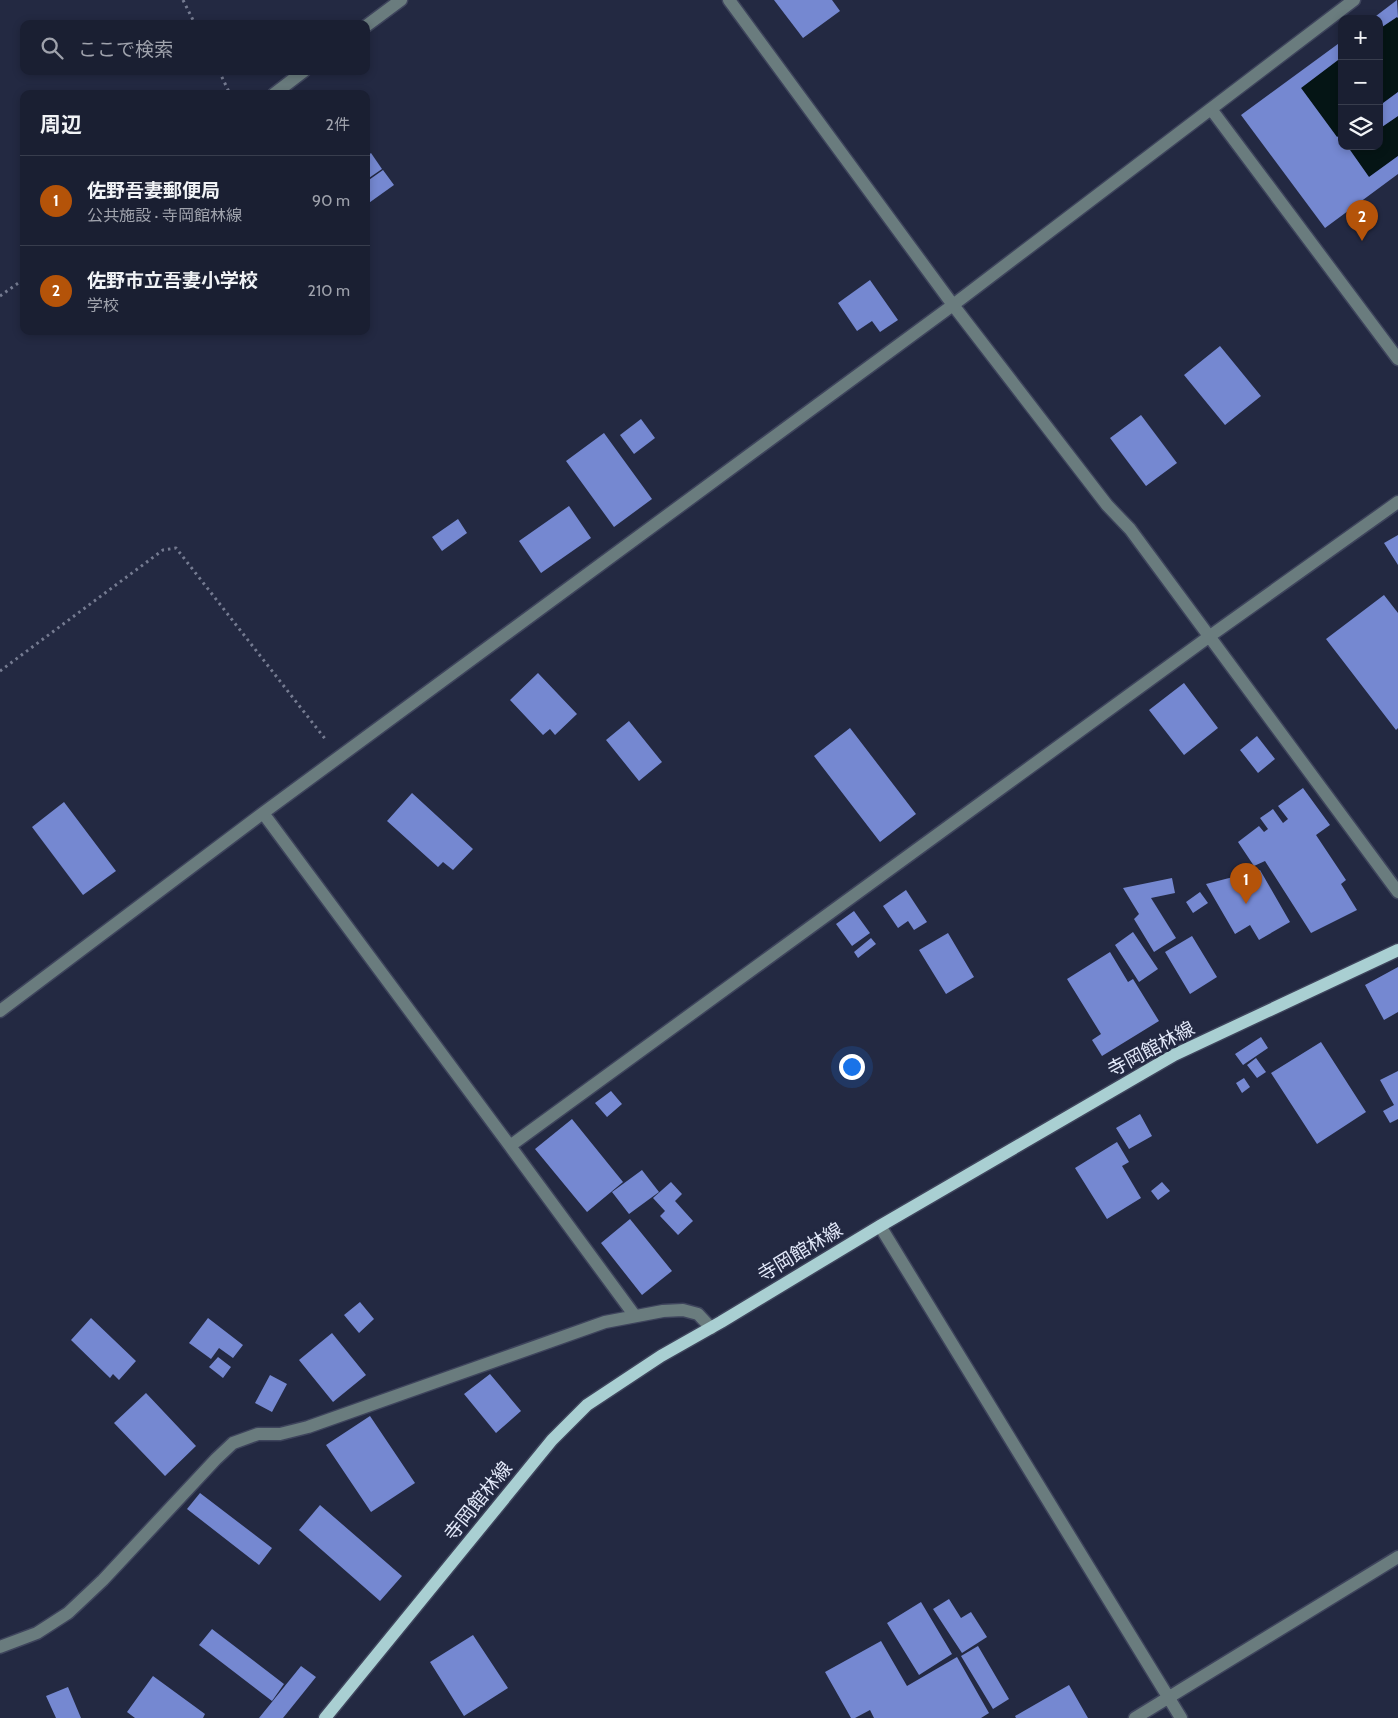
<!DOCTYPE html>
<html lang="ja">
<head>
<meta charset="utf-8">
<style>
	body { margin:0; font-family:Cabin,"Noto Sans JP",sans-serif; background:#272c3e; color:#f1f3f6 }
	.controls { position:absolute; right:15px; top:15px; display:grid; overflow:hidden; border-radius:10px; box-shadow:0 2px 8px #0003 }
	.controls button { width:45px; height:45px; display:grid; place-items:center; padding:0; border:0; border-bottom:1px solid #383d4d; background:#1a1f32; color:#f1f3f6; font:25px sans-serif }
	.you { position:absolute; left:851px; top:1066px; width:18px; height:18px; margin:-12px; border:4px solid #fff; border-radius:50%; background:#1a73e8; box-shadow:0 0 0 8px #1a73e833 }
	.badge { display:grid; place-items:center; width:32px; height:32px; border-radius:50%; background:#b45309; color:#fff; font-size:16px; font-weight:700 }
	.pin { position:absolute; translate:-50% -41px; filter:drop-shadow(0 1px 2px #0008) }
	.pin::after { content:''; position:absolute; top:26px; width:18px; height:15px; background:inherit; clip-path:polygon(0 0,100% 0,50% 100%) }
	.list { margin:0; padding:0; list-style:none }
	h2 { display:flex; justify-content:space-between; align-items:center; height:65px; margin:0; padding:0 20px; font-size:21px }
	h2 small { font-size:16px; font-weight:400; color:#9fa2ac }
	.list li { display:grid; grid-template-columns:32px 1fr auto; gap:15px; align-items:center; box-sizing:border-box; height:90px; padding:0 20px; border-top:1px solid #383d4d }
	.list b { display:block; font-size:19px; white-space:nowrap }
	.list p { margin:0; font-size:16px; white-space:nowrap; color:#9fa2ac }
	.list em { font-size:16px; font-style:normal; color:#9fa2ac }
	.icon { flex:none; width:28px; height:28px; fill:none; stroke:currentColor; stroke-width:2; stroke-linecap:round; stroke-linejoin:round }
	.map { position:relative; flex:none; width:1398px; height:1718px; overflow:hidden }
	.search { position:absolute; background:#1a1f32; box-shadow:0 2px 8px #0003; left:20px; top:20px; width:350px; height:55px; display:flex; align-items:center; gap:12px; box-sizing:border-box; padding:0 18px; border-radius:10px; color:#9fa2ac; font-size:19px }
	.panel { position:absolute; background:#1a1f32; box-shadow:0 2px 8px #0003; left:20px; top:90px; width:350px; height:245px; border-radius:10px }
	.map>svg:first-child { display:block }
</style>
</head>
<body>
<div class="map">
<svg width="1398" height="1718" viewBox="0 0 1398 1718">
	<rect width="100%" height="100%" fill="#232942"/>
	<path fill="#051515" d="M1397,17L1398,18V92L1379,106V29Z
		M1342,57V134L1337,137L1301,88Z
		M1398,116V156L1369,177L1350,150L1355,146H1379V129Z"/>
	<path fill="#7588d1" d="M774,0H832L840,11L803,38Z
		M1397,0L1398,18L1397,17L1379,29V19H1372Z
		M1342,41V57L1301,88L1337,137L1342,134V146H1355L1350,150L1369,177L1398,156V174L1325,228L1241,115Z
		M1398,92V116L1379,129V106Z
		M371,153L382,169L366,180V157Z
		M383,170L394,185L366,205V182Z
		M870,280L898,320L880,332L872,321L857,331L838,303Z
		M1220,346L1261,396L1225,425L1184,375Z
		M1141,415L1177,463L1146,486L1110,438Z
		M641,419L655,438L634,454L620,435Z
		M604,433L652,499L614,527L566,461Z
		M569,506L591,538L541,573L519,541Z
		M458,519L467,533L442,551L432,537Z
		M1398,535V565L1384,543Z
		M1384,595L1398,613V728L1396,730L1326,639Z
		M538,673L577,714L555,735L550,729L543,735L510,700Z
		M1184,683L1218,728L1184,755L1149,710Z
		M629,721L662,762L639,781L606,740Z
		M850,728L916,814L880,842L814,756Z
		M1257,736L1275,759L1258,773L1240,750Z
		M1303,788L1330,825L1316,835L1346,880L1341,884L1357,910L1311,933L1265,861L1254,866L1238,842L1259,826L1264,832L1268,829L1260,818L1273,809L1283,823L1288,819L1278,806Z
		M412,793L473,849L453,870L443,862L438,867L387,821Z
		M64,802L116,871L83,895L32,827Z
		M1260,870L1290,922L1259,940L1250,925L1235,934L1206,884Z
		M1172,878L1175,893L1151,898L1176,938L1154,952L1134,919L1139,914L1123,888Z
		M906,890L927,922L914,930L908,921L898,928L883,906Z
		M1200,892L1208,903L1193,913L1186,902Z
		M854,911L870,933L852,946L836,924Z
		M1133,932L1158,969L1139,982L1115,945Z
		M948,933L974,977L946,994L919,950Z
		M1192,936L1217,977L1190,994L1165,952Z
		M871,938L876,944L858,958L854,952Z
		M1110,952L1128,982L1133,979L1159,1021L1102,1056L1092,1040L1101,1034L1067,979Z
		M1398,967V1012L1384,1020L1365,985Z
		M1261,1037L1268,1048L1243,1065L1235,1054Z
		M1321,1042L1366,1112L1317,1144L1271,1073Z
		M1256,1058L1266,1072L1257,1078L1247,1065Z
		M1398,1071V1119L1390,1123L1383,1111L1394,1105L1380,1080Z
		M1244,1078L1250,1087L1242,1093L1236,1083Z
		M611,1091L622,1104L607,1117L595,1103Z
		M1140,1114L1152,1136L1129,1149L1116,1128Z
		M572,1119L623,1182L587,1212L535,1149Z
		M1117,1142L1129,1162L1122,1166L1141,1198L1107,1219L1075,1168Z
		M642,1170L659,1192L629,1214L612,1192Z
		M671,1182L682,1194L675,1201L693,1221L678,1235L660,1216L665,1211L653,1198Z
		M1162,1182L1170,1191L1158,1200L1151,1191Z
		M630,1219L672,1271L642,1295L601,1243Z
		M360,1302L374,1319L359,1333L344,1315Z
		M91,1318L136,1361L119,1380L113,1374L110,1378L71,1340Z
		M208,1318L243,1345L233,1358L219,1348L211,1359L189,1343Z
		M332,1333L366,1375L333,1402L299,1360Z
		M218,1357L231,1367L223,1378L209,1367Z
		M490,1374L521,1411L496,1433L464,1394Z
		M270,1375L287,1384L272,1412L255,1403Z
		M146,1393L196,1446L165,1476L114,1423Z
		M370,1416L415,1483L371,1512L326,1445Z
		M200,1493L272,1548L259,1565L187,1509Z
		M320,1505L402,1576L380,1601L299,1530Z
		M949,1599L961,1618L971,1612L987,1637L962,1653L933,1609Z
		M921,1602L952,1654L919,1675L887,1623Z
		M212,1629L284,1684L272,1701L199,1645Z
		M473,1635L508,1688L464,1716L430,1662Z
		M881,1641L907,1686L957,1657L989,1713L981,1718H874L870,1710L855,1718H851L825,1672Z
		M978,1646L1009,1699L993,1709L961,1656Z
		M301,1666L316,1677L283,1718H259Z
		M153,1676L205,1714L203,1718H135L127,1712Z
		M1069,1685L1088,1718H1016L1015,1716Z
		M68,1687L81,1718H56L46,1696Z"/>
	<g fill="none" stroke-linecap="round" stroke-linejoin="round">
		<defs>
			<path id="minor" d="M729,0L953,305L1107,505L1130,529L1398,892
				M366,26L401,0
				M274,94L304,71
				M1211,109L1398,359
				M263,813L510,1146L635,1316
				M0,1011L263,813L953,305L1354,0
				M510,1146L1210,636L1398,502
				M880,1226L1181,1718
				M0,1647L37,1633L68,1613L103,1580L216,1459L233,1443L258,1434H280L308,1427L605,1322L663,1311L683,1310L698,1314L711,1328
				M1135,1718L1398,1557"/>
			<path id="major" d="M325,1718L552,1440L587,1405L661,1356L721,1322L880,1226L1174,1055L1398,950"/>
		</defs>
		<use href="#minor" stroke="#3e445c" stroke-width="15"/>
		<use href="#major" stroke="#3e445c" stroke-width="15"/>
		<path stroke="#757b91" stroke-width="3" stroke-dasharray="2.5 4" stroke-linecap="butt" d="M183,0L195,24
			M219,71L230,94
			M0,296L24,279
			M0,671L163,550L176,548L326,740"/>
		<use href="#minor" stroke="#6a7c7e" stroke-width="12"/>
		<use href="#major" stroke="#a9cfd2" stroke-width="12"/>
	</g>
	<g text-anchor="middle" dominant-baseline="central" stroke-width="5" stroke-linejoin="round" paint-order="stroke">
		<g font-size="19" fill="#e2e8f9" stroke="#232942">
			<text transform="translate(1151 1049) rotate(-28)">寺岡館林線</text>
			<text transform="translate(800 1252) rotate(-31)">寺岡館林線</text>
			<text transform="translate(478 1501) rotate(-51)">寺岡館林線</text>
		</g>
	</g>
</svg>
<div class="controls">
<button>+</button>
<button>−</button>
<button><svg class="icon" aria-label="layers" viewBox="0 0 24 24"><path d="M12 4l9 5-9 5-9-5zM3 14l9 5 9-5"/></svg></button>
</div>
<div class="you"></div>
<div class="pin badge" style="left:1246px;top:904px">1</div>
<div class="pin badge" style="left:1362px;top:241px">2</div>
<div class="search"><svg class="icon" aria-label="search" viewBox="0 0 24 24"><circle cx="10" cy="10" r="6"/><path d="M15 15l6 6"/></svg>ここで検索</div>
<section class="panel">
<h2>周辺<small>2件</small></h2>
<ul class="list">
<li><span class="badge">1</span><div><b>佐野吾妻郵便局</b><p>公共施設 · 寺岡館林線</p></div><em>90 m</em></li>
<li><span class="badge">2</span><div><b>佐野市立吾妻小学校</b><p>学校</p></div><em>210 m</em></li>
</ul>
</section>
</div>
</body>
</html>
